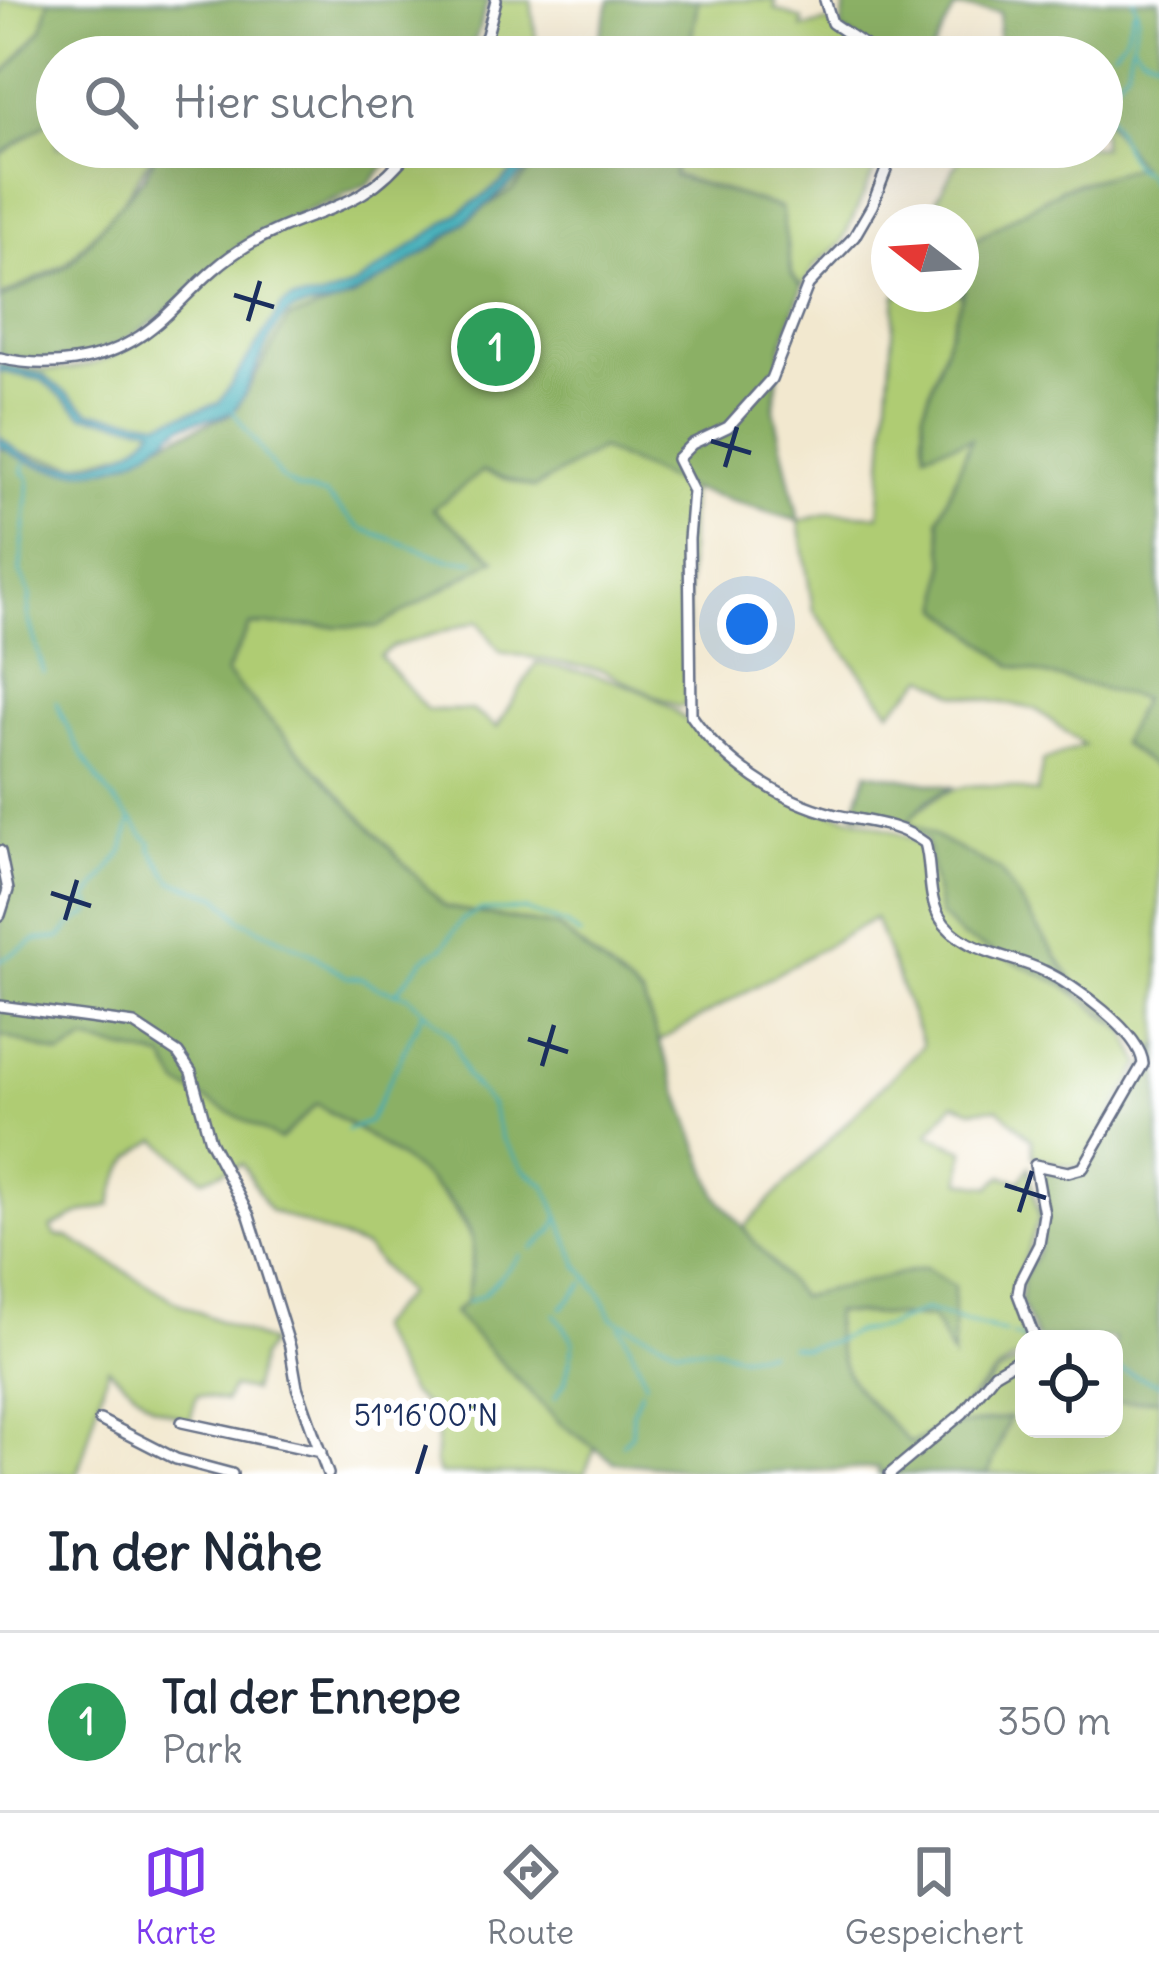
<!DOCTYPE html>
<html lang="de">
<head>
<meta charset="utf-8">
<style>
	body { margin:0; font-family:Delius,sans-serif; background:#f6f6f7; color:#1f2937 }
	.controls { position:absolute; right:36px; bottom:36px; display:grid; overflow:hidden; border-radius:24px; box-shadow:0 12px 48px #0002 }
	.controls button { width:108px; height:108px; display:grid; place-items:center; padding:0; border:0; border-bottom:3px solid #e0e1e3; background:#fff; color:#1f2937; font:60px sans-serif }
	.compass { position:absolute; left:871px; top:204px; width:108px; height:108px; border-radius:50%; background:#fff; box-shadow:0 12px 48px #0002; rotate:287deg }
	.you { position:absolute; left:747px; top:624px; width:42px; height:42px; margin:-30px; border:9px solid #fff; border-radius:50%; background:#1a73e8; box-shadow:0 0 0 18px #1a73e833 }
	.badge { display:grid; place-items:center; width:78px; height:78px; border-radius:50%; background:#7c3aed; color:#fff; font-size:39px; font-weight:700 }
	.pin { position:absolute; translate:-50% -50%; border:6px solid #fff; box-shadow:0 3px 12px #0006 }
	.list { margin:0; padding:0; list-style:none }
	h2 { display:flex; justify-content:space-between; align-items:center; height:156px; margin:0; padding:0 48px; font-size:51px }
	h2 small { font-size:39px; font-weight:400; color:#747a83 }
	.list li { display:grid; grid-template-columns:78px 1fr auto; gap:36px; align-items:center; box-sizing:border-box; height:180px; padding:0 48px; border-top:3px solid #e0e1e3 }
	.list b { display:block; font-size:45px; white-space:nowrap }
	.list p { margin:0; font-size:39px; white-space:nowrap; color:#747a83 }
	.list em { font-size:39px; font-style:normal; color:#747a83 }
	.icon { flex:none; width:66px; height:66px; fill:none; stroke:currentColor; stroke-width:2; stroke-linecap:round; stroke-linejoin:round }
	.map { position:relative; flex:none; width:1159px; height:1474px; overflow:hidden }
	.search { position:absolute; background:#fff; box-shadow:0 12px 48px #0002; left:36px; right:36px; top:36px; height:132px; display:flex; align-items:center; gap:30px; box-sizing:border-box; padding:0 42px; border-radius:66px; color:#747a83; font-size:45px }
	.sheet { height:336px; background:#fff }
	nav { display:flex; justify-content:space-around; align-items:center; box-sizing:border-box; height:168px; border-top:3px solid #e0e1e3; background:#fff; font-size:33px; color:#747a83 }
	nav a { display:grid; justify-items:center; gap:6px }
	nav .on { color:#7c3aed }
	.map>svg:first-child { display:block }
</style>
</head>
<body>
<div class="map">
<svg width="1159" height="1474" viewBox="0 0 1159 1474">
	<rect width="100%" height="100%" fill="#fff"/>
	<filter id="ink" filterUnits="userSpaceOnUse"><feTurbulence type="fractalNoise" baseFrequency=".00833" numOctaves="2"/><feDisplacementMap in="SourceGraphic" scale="24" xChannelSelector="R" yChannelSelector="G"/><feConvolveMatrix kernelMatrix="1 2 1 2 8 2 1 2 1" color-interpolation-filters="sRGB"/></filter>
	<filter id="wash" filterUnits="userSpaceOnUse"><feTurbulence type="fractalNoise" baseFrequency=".004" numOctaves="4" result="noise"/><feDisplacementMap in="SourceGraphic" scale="48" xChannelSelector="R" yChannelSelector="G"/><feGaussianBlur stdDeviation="2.7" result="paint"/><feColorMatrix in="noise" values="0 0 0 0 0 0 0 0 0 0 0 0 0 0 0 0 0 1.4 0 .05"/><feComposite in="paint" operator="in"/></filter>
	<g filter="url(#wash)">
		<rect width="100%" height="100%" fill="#f2e8cf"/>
		<path fill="#afcc73" stroke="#657e68" stroke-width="3" d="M0,0H51L42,29L0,78Z
			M497,0H531L538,57H478Z
			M698,0H775V9L803,20L802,28L828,22L880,57H688Z
			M143,35L152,57H99L104,48Z
			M1102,115L1140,166L1063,188L970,243L964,291L923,412L925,450L972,438L939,519L945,560L942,608L1012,666L1143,699L1121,743L1159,771V1043L1149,1055L1128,1029L1081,993L1000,871L907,822C947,778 982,781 1037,793L1043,761L1084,745L1035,709L955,694L926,677L890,711L813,610L799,521L831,513L879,515L896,294H961V222H924L966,147H1026L1036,153L1043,147H1102Z
			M57,116V147H158L121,204L67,263L0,297V155Z
			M417,147H623L791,274L781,208L674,175L677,147H885L841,244L815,265L802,287L793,276L565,470L600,449L690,489L686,705L679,707L604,671L500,652L478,621L394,646L380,656L427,710H472L497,727L536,663C594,674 642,681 689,722C715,745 742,776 774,792C821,816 876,818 922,845L1049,974L1125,1031L1141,1064L1082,1165L1071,1167L1033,1156L1032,1140L998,1108L972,1110L954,1103L928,1134L964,1150L961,1181L990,1187L1002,1176L1020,1181L1029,1167L1039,1218L1017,1280L1016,1305L1032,1339H1024V1354C979,1374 960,1427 910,1443L848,1380L836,1343L833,1312L932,1318L952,1354L924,1268L800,1297L743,1228L923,1045L875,918L659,1041L643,998L558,927L445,907L226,673L250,625L378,627L482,565L232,450L229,408L201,414L140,451L74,469L0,458V361C15,364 30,369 45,370C130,374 178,302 237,256C267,232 309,218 343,200L352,204L381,189Z
			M0,1035L60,1055L85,1041L164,1058L317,1104L414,1165L452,1206L474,1242L466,1302L454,1312L559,1422L595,1448L584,1474H439L435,1462L439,1416L410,1393L374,1328L406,1294L366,1248L269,1210L242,1164L203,1179L158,1140C128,1154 118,1172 111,1205L81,1213L51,1228L56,1236L68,1237L180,1304L270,1343L260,1358L252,1391L232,1387L225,1401L197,1395L190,1421L152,1406L108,1368L78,1474H0Z
			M1024,1360V1429H1114V1403L1159,1399V1474H988L1009,1418L951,1427L996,1374Z"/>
		<path fill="#8bb065" stroke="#537062" stroke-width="3" d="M49,0H488L476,38L465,57H152L142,35L104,48L99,57H57V116L0,155V78L42,29Z
			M610,0H698L688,57H593Z
			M846,0H1159V771L1121,743L1142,699L1012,666L942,608L945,560L939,519L971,439L925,452L923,412L964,291L970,243L1063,188L1139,166L1102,115V57H997L1000,12L955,8L929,57H884L841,29Z
			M160,147H401L370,183L257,233L239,246C163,315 113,378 0,355V299L69,265L144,177Z
			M552,147H677L674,176L781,208L792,275L802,287L781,348L774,409L799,521L690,489L600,449L534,488L483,471L433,509L495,559L378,627L250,625L226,673L445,907L558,927L643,998L717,1196L800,1297L925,1268L954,1286L953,1357L932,1318L834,1312C834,1379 866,1398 910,1443L951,1427L1010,1417L988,1474H878L879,1468L728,1474L614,1462L559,1422L453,1313L466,1302C468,1284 474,1264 473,1246C471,1194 358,1130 317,1104L280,1140L179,1085L164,1058L85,1041L61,1055L0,1035V448L76,465L156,444L229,415L238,406L288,319L350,299L437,245L486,206L511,191Z
			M867,772L952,787L926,801L908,822L1000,871L1081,993L962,937L940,915L926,841L899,821L853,813Z
			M1159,1043V1399L1114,1403V1339H1037L1021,1302L1022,1281L1041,1245V1171L1071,1176L1085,1171Z"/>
		<path fill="#3bacb6" stroke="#2b6e8a" stroke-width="3" d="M538,147H551C494,202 416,265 344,300C328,309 308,303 291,312C269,324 252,387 236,407C225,420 201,418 185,425C171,432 160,442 147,451C101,480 42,477 0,445V437C13,448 24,457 41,462C76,472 135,460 154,427L83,415L42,380L0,371V366L43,375L90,412L160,422L219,403L282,306L291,300L322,298L356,285L500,184Z"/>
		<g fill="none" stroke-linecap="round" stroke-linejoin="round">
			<path stroke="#3bacb6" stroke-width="3" d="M1134,0L1138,16L1132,43L1141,53L1159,59
				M1114,51L1124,39L1134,11
				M1105,96L1127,68L1131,46
				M1102,103L1133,165L1148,176L1159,197
				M232,410L280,477L298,489L325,495L360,528L449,560L476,561
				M24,463L23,472L29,479L20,572L30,595L28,617L44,673
				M56,702C74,744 100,789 133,821C140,829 141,836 151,842V849L172,881L218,896L241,920L308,952L347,977L362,978L376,987L408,996L446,1031L454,1041L466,1076L491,1105L501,1137L523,1169L546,1186L578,1265L599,1292L612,1318L677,1348H713L741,1356L768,1352
				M0,961L36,940L60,938L72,924L90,913L92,906L87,899L123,852L130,822
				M397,991L425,958L443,947L462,920L480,910H525L565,924L580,935
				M347,1130L369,1122L423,1012
				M532,1249L553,1231L557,1220
				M467,1302L483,1295L521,1255
				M562,1308L584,1283
				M620,1326C626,1336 644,1374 645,1383
				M1013,1336L1024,1339
				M790,1346L806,1348L834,1341L855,1332L885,1327L925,1310L1006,1333
				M1114,1368L1159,1384
				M555,1398L565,1382L574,1341L555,1314
				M622,1444L632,1434L633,1410L641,1390"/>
		</g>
	</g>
	<g filter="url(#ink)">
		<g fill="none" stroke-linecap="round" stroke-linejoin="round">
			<defs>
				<path id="minor" d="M825,0L832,23L882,57
					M475,57L487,35L496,0
					M895,147L872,206L854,237L808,285L771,379L728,427L692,444L677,459L693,491L689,539L691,715C724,763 779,801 836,815C868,822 898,823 925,843C932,866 927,894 939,916C959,952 1011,955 1044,971C1073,984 1141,1033 1143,1064
					M0,358C25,364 48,365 74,361C164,347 179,285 248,245C314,206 361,215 412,147
					M0,851L8,890L0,915
					M0,1006L134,1024L178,1053L191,1072L210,1141L249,1216L290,1347L297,1387L328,1474
					M1035,1339L1018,1294L1020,1281L1039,1244L1044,1214L1035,1165L1068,1172L1083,1168L1143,1064
					M100,1420L176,1459L232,1474
					M182,1422L321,1452
					M890,1474L963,1413L995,1373L1024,1356"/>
			</defs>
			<use href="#minor" stroke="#667086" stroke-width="14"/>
			<use href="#minor" stroke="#fff" stroke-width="9"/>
		</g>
	</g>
	<path fill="none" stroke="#1b2f5e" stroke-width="4.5" d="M234,295L274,307M248,321L260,281M711,441L751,453M725,467L737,427M51,893L91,906M65,920L77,880M528,1039L568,1052M542,1066L554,1025M1005,1185L1046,1198M1019,1212L1032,1171M417,1474L426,1445"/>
	<g font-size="30" text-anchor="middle" fill="#1b2f5e" stroke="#fff" stroke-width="12" stroke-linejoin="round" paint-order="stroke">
		<text x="426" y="1426">51°16'00"N</text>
	</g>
</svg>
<div class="controls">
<button><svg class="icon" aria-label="locate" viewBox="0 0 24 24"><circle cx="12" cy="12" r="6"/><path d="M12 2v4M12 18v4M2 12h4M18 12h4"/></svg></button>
</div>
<svg class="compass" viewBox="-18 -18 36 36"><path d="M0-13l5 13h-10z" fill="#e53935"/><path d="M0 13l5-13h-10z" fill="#747a83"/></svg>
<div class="you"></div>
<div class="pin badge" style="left:496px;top:347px;background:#2e9e5b">1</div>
<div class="search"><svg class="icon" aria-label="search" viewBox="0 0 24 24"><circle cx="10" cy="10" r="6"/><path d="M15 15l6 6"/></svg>Hier suchen</div>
</div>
<section class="sheet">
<h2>In der Nähe<small></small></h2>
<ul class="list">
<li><span class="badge" style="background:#2e9e5b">1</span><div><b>Tal der Ennepe</b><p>Park</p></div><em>350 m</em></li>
</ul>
</section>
<nav>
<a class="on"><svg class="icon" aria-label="map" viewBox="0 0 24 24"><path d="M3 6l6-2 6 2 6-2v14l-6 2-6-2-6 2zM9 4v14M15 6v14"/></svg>Karte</a>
<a><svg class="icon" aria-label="directions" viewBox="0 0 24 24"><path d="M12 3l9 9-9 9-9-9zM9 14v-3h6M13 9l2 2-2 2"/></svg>Route</a>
<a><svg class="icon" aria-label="saved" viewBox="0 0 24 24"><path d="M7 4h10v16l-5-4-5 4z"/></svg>Gespeichert</a>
</nav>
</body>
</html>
